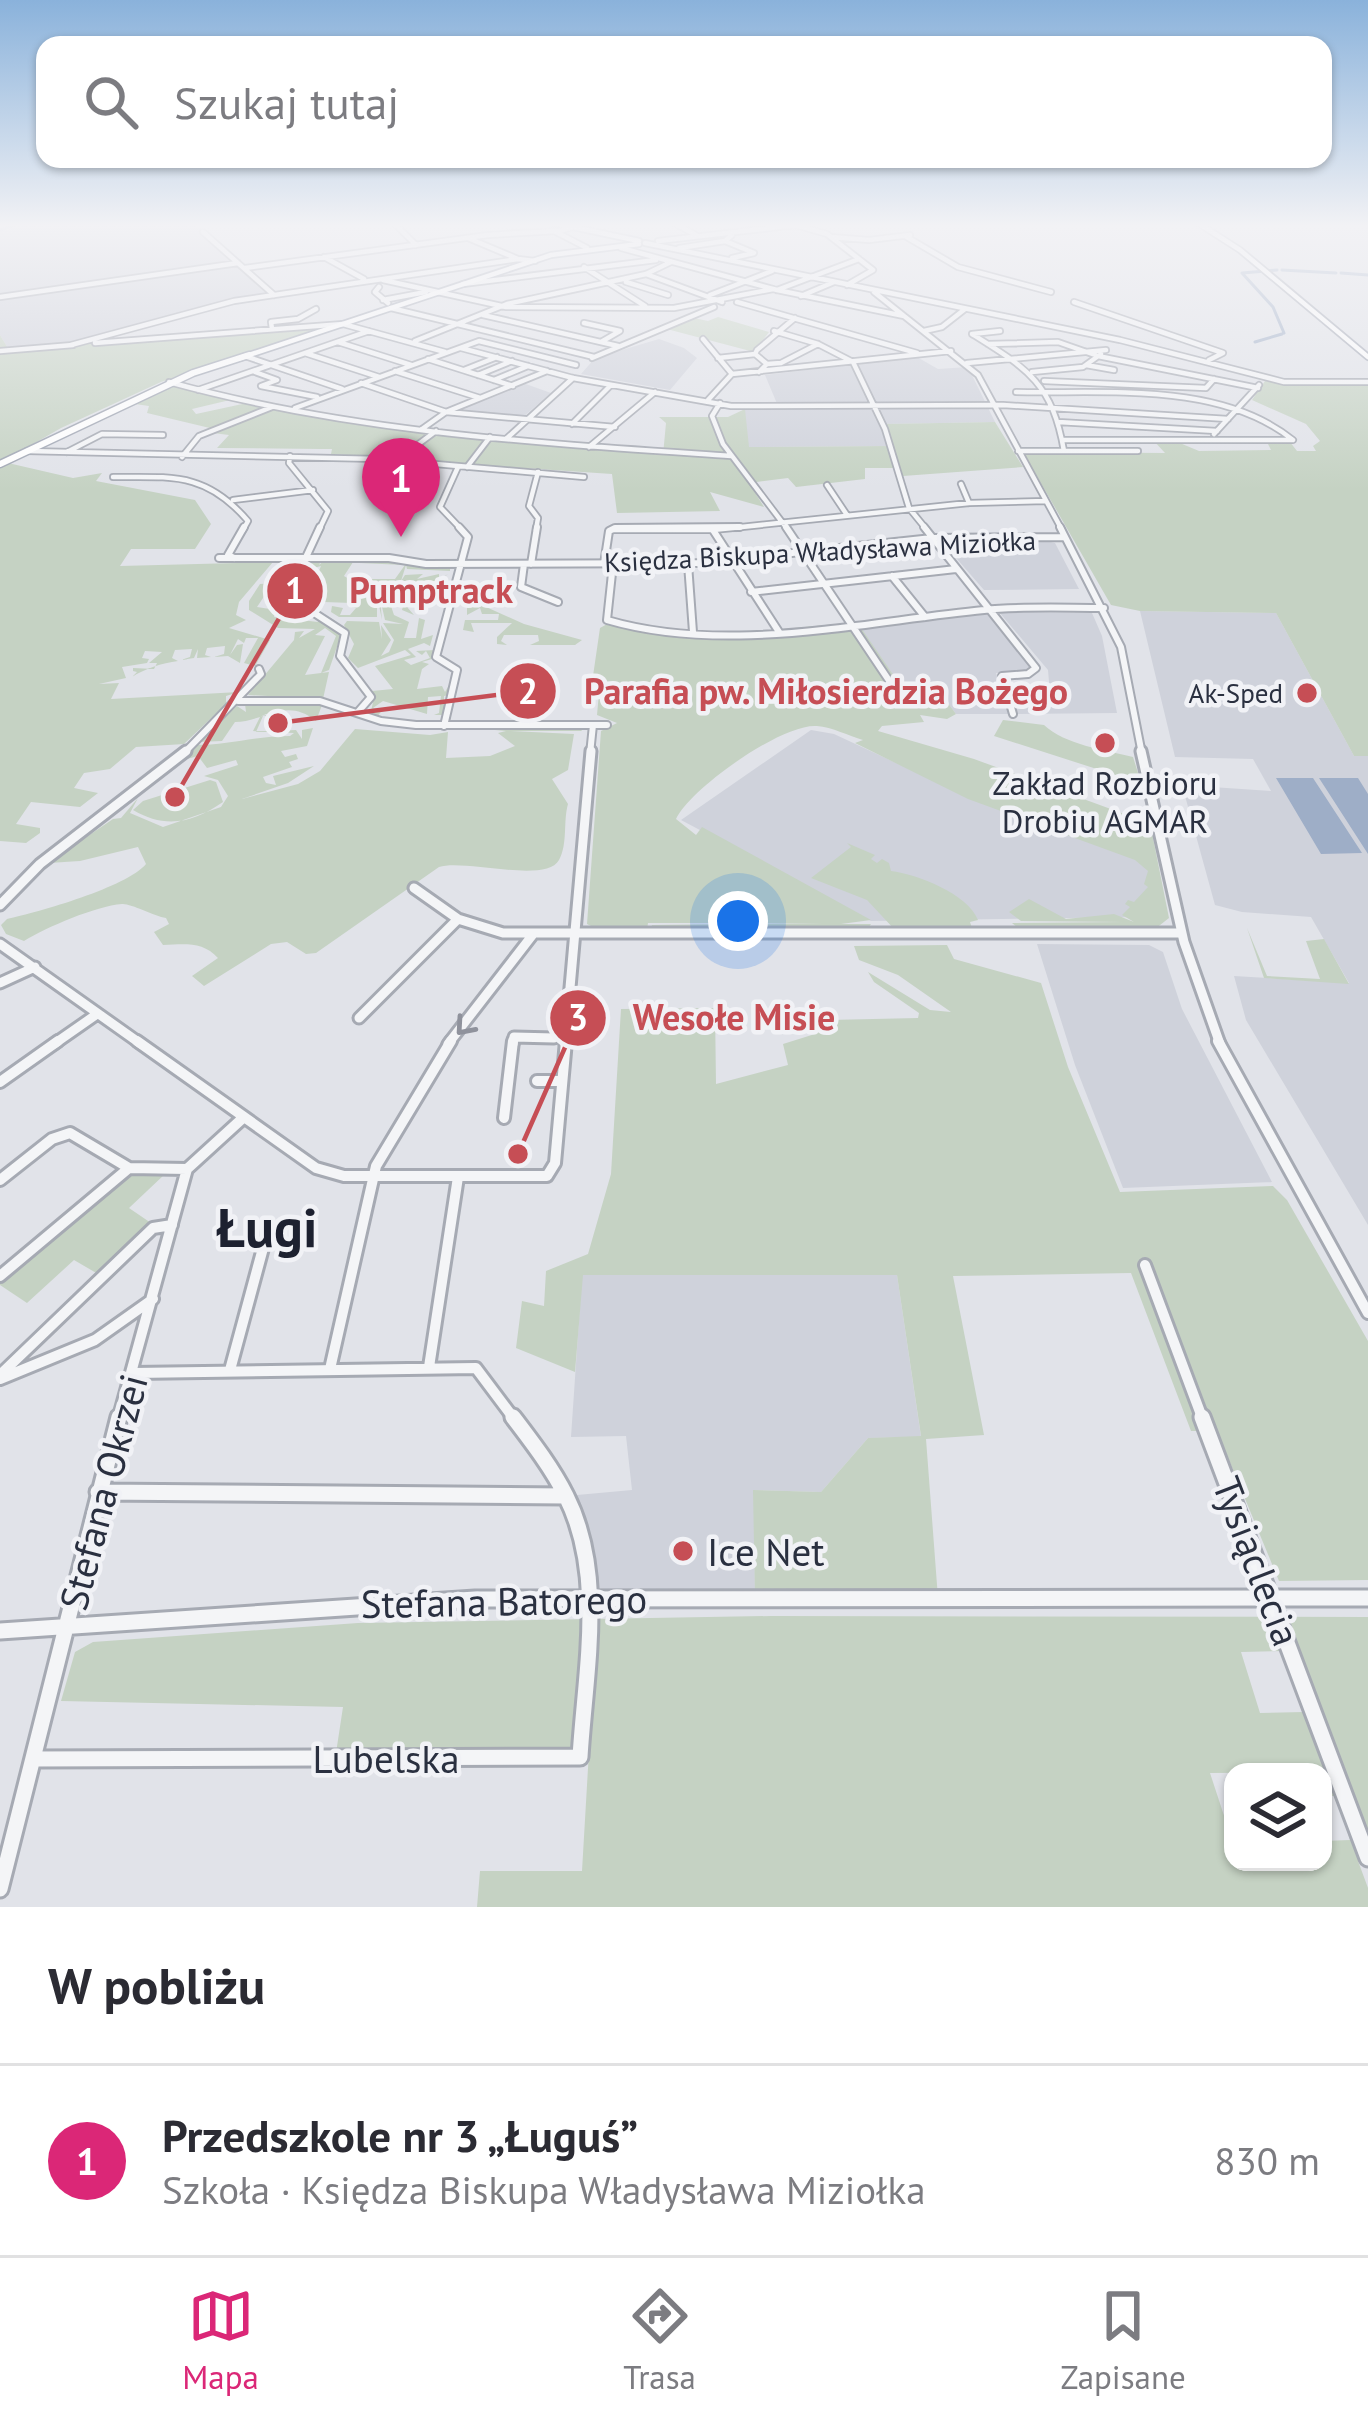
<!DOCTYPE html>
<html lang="pl">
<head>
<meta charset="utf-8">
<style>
	body { margin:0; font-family:"PT Sans",sans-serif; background:#f7f7f7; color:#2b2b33 }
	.controls { position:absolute; right:36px; bottom:36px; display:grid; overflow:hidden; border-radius:24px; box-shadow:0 3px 9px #0004 }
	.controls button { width:108px; height:108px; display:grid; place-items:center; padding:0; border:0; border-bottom:3px solid #e1e1e2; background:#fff; color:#2b2b33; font:60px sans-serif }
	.you { position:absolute; left:738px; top:921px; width:42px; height:42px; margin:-30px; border:9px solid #fff; border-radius:50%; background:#1a73e8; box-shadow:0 0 0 18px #1a73e833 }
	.badge { display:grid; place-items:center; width:78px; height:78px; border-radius:50%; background:#db2777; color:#fff; font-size:39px; font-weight:700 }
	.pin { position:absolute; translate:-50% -99px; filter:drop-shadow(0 3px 6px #0008) }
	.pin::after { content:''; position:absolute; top:63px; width:42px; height:36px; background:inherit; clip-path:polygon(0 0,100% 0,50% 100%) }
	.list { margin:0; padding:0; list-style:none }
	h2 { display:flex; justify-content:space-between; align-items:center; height:156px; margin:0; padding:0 48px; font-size:51px }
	h2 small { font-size:39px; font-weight:400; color:#7c7c81 }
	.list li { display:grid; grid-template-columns:78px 1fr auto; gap:36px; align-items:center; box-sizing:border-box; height:192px; padding:0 48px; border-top:3px solid #e1e1e2 }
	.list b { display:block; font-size:45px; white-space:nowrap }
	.list p { margin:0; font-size:39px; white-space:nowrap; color:#7c7c81 }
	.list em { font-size:39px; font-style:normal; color:#7c7c81 }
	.icon { flex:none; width:66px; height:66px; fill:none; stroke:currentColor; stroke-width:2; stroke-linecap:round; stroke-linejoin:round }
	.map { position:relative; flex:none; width:1368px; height:1907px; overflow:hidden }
	.search { position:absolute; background:#fff; box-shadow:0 3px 9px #0004; left:36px; right:36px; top:36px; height:132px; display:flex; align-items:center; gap:30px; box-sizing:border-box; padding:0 42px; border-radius:24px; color:#7c7c81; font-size:45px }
	.sheet { height:348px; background:#fff }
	nav { display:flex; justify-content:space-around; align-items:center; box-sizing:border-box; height:168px; border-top:3px solid #e1e1e2; background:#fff; font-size:33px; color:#7c7c81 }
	nav a { display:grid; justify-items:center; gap:6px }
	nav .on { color:#db2777 }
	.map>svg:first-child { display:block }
</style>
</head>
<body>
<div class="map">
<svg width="1368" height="1907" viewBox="0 0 1368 1907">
	<rect width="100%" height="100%" fill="#e1e3e9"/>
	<path fill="#cfd2db" d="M32,223H192L274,295L224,303L71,345L9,350L0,335V232Z
		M659,339L684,348L697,358L670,390L581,374L595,358Z
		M917,357L938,369L968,367L995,422L884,424L890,446L748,447L744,407L778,406L765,375Z
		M523,383L551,393L523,417L458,411Z
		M1046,541L1055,543L1079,589L984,590L943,543Z
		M1140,611L1276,613L1354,756H1368V1225L1246,1020L1234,976L1349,983L1311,917L1242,912L1215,905L1182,785L1271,791L1253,759L1175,757Z
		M988,612L1033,667L1026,672L996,673L1009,714H956L937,688L905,692L862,631L865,627Z
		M999,612L1092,613L1102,636L1117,713L1018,714L1011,695L1050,693L1048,670Z
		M811,730L834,734L965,795L1147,862L1154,870L1141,917L871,921L681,820Z
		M1037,944L1149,945L1163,952L1182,1009L1272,1182L1123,1188L1075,1065Z
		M582,1275H897L921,1437L868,1438L821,1492L754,1490L755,1598L587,1597L566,1496L632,1490L626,1436L571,1437Z"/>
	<path fill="#c5d2c3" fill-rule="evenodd" d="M689,317L708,321L718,317L769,332L754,352L663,328Z
		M311,327L314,331L161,382L61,428L0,463V335L9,350L103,339Z
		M1265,381L1301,386L1368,384V756H1354L1276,613L1140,611L1111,605L1023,452L1165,453L1154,441H1175L1199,451L1271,450L1267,442H1290L1297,451H1316L1313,446L1320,441L1306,424L1252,400Z
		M172,384L230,400L192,409L196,414L247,403L265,408L214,429L147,413L149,406L128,403Z
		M275,409L403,425L426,434L398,458L331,454L332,449H322L217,448L229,435L213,433Z
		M745,409L749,447L889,446L883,424L995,422L1023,467L903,476L899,468H865V479L796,487L788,478L749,483L764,507L710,492L720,511L617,513L612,474L401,460L438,433L663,455L666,423L659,417H728Z
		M8,463L73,478L102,473L96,481L195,500L211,524L195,549H131L120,566L273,562L239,602L236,615L246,620L229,628L270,640L255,666L244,663L258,638H246L244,643L238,639L230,655L237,645L243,644L240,663L228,656L214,657L224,654L225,646L207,648L205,655L211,657L197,658L198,649L194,658L181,660L190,657L192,649L175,650L172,658L178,661C162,663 144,669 132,677L137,672L133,671V668L154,669L157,663H149L162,652L145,651L142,658L149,659L147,663L122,667L126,678L99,684L119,683L111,699L239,692L226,696V704L184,744L136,747L110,769L84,773L74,788L98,793L80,807L31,802L16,824L40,828V833L26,843L0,841V467Z
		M322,559L319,565L326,559H355L344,576L349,579H395L405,565L359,563L361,559C382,559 398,557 413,567L410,563L450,566V571L407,569L406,565L401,581L405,575L423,574L417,579L439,574V580L448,574L435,585L432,596L407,607L414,615L402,610L404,603L428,593L431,585H420L418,591L391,606L394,615L409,622L404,638H416L419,618L425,620L421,639L433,635L430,646L424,643L408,649L416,657L404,660L411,665L430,658L426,651L422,655L416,651L435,650L432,659L422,662L429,664L422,669L417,689L442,686L445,692L451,682L449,695L444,696V715H434L439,713L441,696L428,697L427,714L383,701L373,708L382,710L378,716L366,712L371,711L374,698L357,673L372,691L393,689L375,666L411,655L405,650L358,668L348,658L354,644L344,625L347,621L379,622L382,639L381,625L391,640L381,656L389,652L394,640L383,623L403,624L385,620L380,598L382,620L377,596V617H339L331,612L332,606L343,608L340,615H350L356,608L351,607L352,603L324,602L321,594L310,593L321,566L306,570L309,576L302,592H296L306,561L307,567L311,560Z
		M273,583L257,607L276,610L274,617L318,622L316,616L341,635L329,670L321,673L336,636L325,628L315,635L325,636L305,675L329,672L323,699L248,695L294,640L295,632L304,631L299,638L315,629L278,628L249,610V601L260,584Z
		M475,602L524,624L582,640L575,645H530L539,641L538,635H504L501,641L507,645L497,644V637L512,623H471L474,632L463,630L465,620H498L499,614H482L480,608L467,615V604Z
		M857,622L905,692L937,688L956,714L947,719L920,715L924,722L882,726L878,731L974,759L1138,819L1141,827L1151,828L1169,918L1155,929L1018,928L1012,923L1124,922L1021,921L1009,912L1029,899L1066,919L1114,914L1134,922L1122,915L1130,907L1125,904L1128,900L1134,902L1148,887L1144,884L1148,871L1135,860L968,799L855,743L863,740C849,736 832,727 817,726C782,723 690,789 676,819L696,835L702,827L871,920L841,924H871L869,927L649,932L652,925L824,923H648L647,930H599L587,924L601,731L617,723L597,715L599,693L593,676L600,628L609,623C688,640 777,630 857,622Z
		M245,704L322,705L316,721C286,696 264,722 235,722L222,741L197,742L237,706L246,712Z
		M266,714L281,716H263L256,732L296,730L302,739V730L313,728L307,746L281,751L285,757L296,754L298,759L289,762L292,767L263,777L266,783L276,785L273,776L314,766L288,783L242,799L298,784L320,771L355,729L430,735L448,732L446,758L490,756L515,746L498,733L506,731L484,729L579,727L582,731H511L574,734L568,770L552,779L568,804C563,821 568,844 559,860C546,884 465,859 439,867L316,953L306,954L287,942L271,944L204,986L192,976L218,958C203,941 184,944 163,945L154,932L169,924L166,918C154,916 130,903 122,904C96,906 47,927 24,941L6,934L1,925L7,919C39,912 127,887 146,864L138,847L80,861L48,863L113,819L121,818L138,798L130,813L163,827L221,807L228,796L218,780L204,776L238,765L236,760L207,768L198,756L176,762L194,745C230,745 254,736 290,736L294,733L253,731L260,717Z
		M1003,720L1044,725C1065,745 1106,750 1133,757L1139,776H1131V780L994,736Z
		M210,780L216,782L223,802C193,823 165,829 133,810L143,801Z
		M847,843L875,855L871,859L877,863L882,859L889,863L891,871C917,874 968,894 978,920L970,922L972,928L895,930L867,900L811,878L851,847Z
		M1247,928L1267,976L1320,979L1306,941L1324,939L1349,984L1264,978Z
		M947,945L954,959L1041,983L1068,1067L1120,1192L1273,1186L1287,1200L1368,1341V1580L1279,1581L1217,1431H1191L1131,1273L953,1276L984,1435L926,1439L938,1598H755L753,1490L821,1492L868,1438L921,1436L897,1275H583L575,1372L516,1348L522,1301L544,1306L546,1271L588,1254L611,1174L621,1009L715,1008L716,1084L788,1065L783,1044L815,1034L828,1020L918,1018L919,1013L874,982L868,972L930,1010L951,1012L898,975L859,960L854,946Z
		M133,1174H165L129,1208L151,1223L98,1274L74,1260L27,1303L0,1285V1277L117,1180Z
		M771,1616L1368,1617V1860L1358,1861L1368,1888V1907H477L480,1871H582L589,1751L336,1753L343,1707L61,1701L75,1652L93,1642L358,1623ZM1284,1651L1304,1712L1260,1713L1241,1652ZM1323,1772V1796H1336L1350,1840L1323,1841V1862H1233V1843L1210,1773Z"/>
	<path fill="#9eaec7" d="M1276,778H1313L1362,853L1321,854Z
		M1358,778L1368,794V854L1319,778Z"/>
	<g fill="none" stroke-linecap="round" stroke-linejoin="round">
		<path stroke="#9eaec7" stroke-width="3" d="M0,230L21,223
			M1277,270L1242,273L1273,307L1284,333
			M1282,270L1336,273
			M1341,273L1368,275
			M1255,342L1282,334"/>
		<defs>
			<path id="minor-far4" d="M394,223L416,245
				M674,223L696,235
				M792,224L827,234L873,270L847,285
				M573,227L556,232L587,248
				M203,232L274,295
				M905,236L958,267L1051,292
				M831,237L869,240L910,235
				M468,238L518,259
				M658,241L796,225
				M725,241L754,253L732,258
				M645,243L1120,340L1284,382H1368
				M621,248L777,290L904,316
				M679,248L725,241L732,235
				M324,257L364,279
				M584,267L645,306
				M245,268L488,235L556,231
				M646,274L722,302
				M383,280L506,307L674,308L773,289
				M626,282L668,295
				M463,284L656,260
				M379,287L375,292L388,303
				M777,290L859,259
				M874,292L978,375L1062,530
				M710,295L772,271
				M801,296L834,282
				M0,297L238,263
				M383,300L426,292
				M737,302L917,353
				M1074,302L1223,353L1209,360
				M391,308L594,357
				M483,315L618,346
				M584,323L620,331L601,342
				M272,329L271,322L298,319L316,309
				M774,331L818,344L853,362L885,429L909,508L927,530
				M924,331L942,327L965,309
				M1000,331L972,334C1028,369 1052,383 1064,451H1018
				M703,339L732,374L708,400
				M415,341L507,304L646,274L671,262
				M338,342L411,365
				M95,343L343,324L445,352
				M988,344L1058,342L1098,356L1258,388
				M71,345L234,301L518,259L535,261
				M461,348L573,378L731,406L1003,405L1228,419
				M0,351L73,345
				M305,353L379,377
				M245,356L342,389
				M592,358L714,307
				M718,358L755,354
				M428,359L513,386
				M967,363L1106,350
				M767,364L781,363L818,344
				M1086,365L1114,370
				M464,370L497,357
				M395,371L480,398
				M255,372L277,380L261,386L317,397
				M759,372L767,364L755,354L757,350L795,318
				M1032,372L1083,367L1101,354
				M732,374L951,351
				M478,375L512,361
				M494,380L528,366
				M1044,381L1206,388L1214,379
				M169,382C354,433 541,443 731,456
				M361,383L446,412L615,427
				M198,390L369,331
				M1016,392C1105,394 1220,381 1293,440H1062
				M720,403L712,416L723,444L788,530
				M295,408L479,341L576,365
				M1058,422L1217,431
				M572,424L611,385
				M422,429L446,412L547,371
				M1214,434L1259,385
				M506,439L573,378
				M589,447L655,392
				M27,451L378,459L584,477
				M1064,451H1138
				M67,452L102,434L163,435
				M290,456L289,463L328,511L319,530
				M182,457L199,436L272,407
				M397,460L436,431
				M458,467L440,507L462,530
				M467,467L490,437
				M113,477C173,477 206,472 248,521L243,530
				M961,484L969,503
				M827,485L847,515
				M233,500L313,490
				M536,530L538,518L529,506L538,472
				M611,530H713L969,503L1046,501"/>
			<path id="minor-far3" d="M320,527L288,596L345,633L340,656L371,697L357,713
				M786,527L890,682
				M924,527L1036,668L1028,674L1002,676L1013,714
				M1060,527L1121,647L1142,754
				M713,530L779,632
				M219,558H389L426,564L698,563L932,538L1065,537
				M234,558L228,555L244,527
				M524,564L521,587L558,602
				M531,564L537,527
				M604,564L609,531L615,528L740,527
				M613,564L607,620C727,655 861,622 984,610C1023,606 1064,608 1104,608
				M688,564L693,632
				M892,576L925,617
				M751,592L956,569
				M238,701H320L381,721L416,725H607
				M444,726L457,670L436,657L468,537L459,527
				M183,754L261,674L259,669
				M590,754L593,725"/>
			<path id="minor-far2" d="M1141,751L1184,942L1220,1044
				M414,888L458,919L503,933H1181
				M0,905L40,864L186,751
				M0,944L141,1044
				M0,983L35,967
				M359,1018L458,919
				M54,1044L97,1014
				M448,1044L534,933
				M513,1044L514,1037L554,1038
				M565,1044L591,751"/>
			<path id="minor-far1" d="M137,1041L316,1168L344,1176H547L555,1163L566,1041
				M1218,1041L1368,1313
				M537,1081H562
				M0,1082L58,1041
				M504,1118L513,1041
				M0,1180L52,1139L70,1133L129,1168L187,1169
				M1145,1265L1203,1420
				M0,1276L129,1168
				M429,1367L458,1177
				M330,1369L376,1166L451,1041
				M230,1370L269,1226
				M134,1373L476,1368L515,1420
				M0,1375L153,1228L172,1225
				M0,1379L95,1340L153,1299
				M118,1420L187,1169L244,1117"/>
			<path id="minor" d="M1202,1417L1368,1858
				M98,1492L566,1496
				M0,1631L475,1599L1368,1598
				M33,1759L580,1757C585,1672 606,1575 566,1496C552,1468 532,1442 513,1417
				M0,1889L119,1417"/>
			<path id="major-far1" d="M554,223L639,241
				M1198,223L1240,250L1368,357
				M240,358L551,255L639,244"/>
			<path id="major" d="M0,464L193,373L249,355"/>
		</defs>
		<use href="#minor-far4" stroke="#a6aab3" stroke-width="8"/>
		<use href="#minor-far3" stroke="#a6aab3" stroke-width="10"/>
		<use href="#minor-far2" stroke="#a6aab3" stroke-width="15"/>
		<use href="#minor-far1" stroke="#a6aab3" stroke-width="16"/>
		<use href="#minor" stroke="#a6aab3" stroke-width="21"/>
		<use href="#major-far1" stroke="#a1a7b4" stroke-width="8"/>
		<use href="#major" stroke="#a1a7b4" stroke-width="9"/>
		<use href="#minor-far4" stroke="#f4f5f7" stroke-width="4.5"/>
		<use href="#minor-far3" stroke="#f4f5f7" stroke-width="6"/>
		<use href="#minor-far2" stroke="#f4f5f7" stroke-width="9"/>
		<use href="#minor-far1" stroke="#f4f5f7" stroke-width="10"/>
		<use href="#minor" stroke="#f4f5f7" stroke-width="15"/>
		<use href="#major-far1" stroke="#fff" stroke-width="4.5"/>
		<use href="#major" stroke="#fff" stroke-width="6"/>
	</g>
	<defs><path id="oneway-chevron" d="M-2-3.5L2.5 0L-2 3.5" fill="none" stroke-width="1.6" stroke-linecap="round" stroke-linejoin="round" transform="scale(3)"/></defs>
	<use stroke="#8f929c" href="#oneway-chevron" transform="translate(464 1027) rotate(131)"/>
	<linearGradient id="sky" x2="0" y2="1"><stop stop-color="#8ab2db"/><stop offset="0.46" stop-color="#f2f2f5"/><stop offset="1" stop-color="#f2f2f5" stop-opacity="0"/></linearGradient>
	<rect width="1368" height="490" fill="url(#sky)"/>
	<g fill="#c64e55" stroke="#f1f2f6" stroke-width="4.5">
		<circle cx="1307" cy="693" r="12"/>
		<circle cx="1105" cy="743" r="12"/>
		<circle cx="683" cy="1551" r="12"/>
	</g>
	<g text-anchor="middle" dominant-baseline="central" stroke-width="9" stroke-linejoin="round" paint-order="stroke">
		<g font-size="27" fill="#2a3040" stroke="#f1f2f6">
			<text transform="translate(820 551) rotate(-3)">Księdza Biskupa Władysława Miziołka</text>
		</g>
		<g font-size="27" fill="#2a3040" stroke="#f1f2f6" text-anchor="end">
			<text x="1283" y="693">Ak-Sped</text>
		</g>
		<g font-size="33" fill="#2a3040" stroke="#f1f2f6">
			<text x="1105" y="782">Zakład Rozbioru<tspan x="1105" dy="38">Drobiu AGMAR</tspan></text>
		</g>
		<g font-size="39" fill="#2a3040" stroke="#f1f2f6">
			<text transform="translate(103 1492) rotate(-75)">Stefana Okrzei</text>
			<text transform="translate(1257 1561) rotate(69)">Tysiąclecia</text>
			<text transform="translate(504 1601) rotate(-1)">Stefana Batorego</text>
			<text x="386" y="1758">Lubelska</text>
		</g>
		<g font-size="39" fill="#2a3040" stroke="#f1f2f6" text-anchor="start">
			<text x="707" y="1551">Ice Net</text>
		</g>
		<g font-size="54" font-weight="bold" fill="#1d2130" stroke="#f1f2f6">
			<text x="267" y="1227">Ługi</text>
		</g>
	</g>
	<path fill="none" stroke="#c64e55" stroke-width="4.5" d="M175 797L295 591M278 723L528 691M518 1154L578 1018"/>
	<g fill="#c64e55" stroke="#f1f2f6" stroke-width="4.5">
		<circle cx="175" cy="797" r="12"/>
		<circle cx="278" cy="723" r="12"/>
		<circle cx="518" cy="1154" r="12"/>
		<circle cx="295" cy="591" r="30"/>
		<circle cx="528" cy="691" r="30"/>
		<circle cx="578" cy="1018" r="30"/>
	</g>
	<g font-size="36" text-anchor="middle" font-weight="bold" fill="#fff">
		<text x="295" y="603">1</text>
		<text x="528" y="704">2</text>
		<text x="578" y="1030">3</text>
	</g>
	<g font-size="36" text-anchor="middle" font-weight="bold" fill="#c64e55" stroke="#f1f2f6" stroke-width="9" stroke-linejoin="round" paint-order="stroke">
		<text x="431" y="603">Pumptrack</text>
		<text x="826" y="704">Parafia pw. Miłosierdzia Bożego</text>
		<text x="734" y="1030">Wesołe Misie</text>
	</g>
</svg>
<div class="controls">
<button><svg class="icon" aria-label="layers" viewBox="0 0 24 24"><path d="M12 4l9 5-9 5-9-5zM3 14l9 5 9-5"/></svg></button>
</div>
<div class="you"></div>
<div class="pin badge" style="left:401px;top:537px">1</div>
<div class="search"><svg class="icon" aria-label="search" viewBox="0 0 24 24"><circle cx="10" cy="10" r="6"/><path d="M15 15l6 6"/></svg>Szukaj tutaj</div>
</div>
<section class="sheet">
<h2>W pobliżu<small></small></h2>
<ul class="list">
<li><span class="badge">1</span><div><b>Przedszkole nr 3 „Ługuś”</b><p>Szkoła · Księdza Biskupa Władysława Miziołka</p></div><em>830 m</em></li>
</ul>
</section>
<nav>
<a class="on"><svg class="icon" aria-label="map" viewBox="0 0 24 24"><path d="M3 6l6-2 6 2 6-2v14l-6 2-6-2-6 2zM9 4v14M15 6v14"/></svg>Mapa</a>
<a><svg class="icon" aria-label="directions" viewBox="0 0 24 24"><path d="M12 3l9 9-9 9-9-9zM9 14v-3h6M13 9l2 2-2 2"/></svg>Trasa</a>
<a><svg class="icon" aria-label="saved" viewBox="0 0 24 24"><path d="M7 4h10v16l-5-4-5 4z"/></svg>Zapisane</a>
</nav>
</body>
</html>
